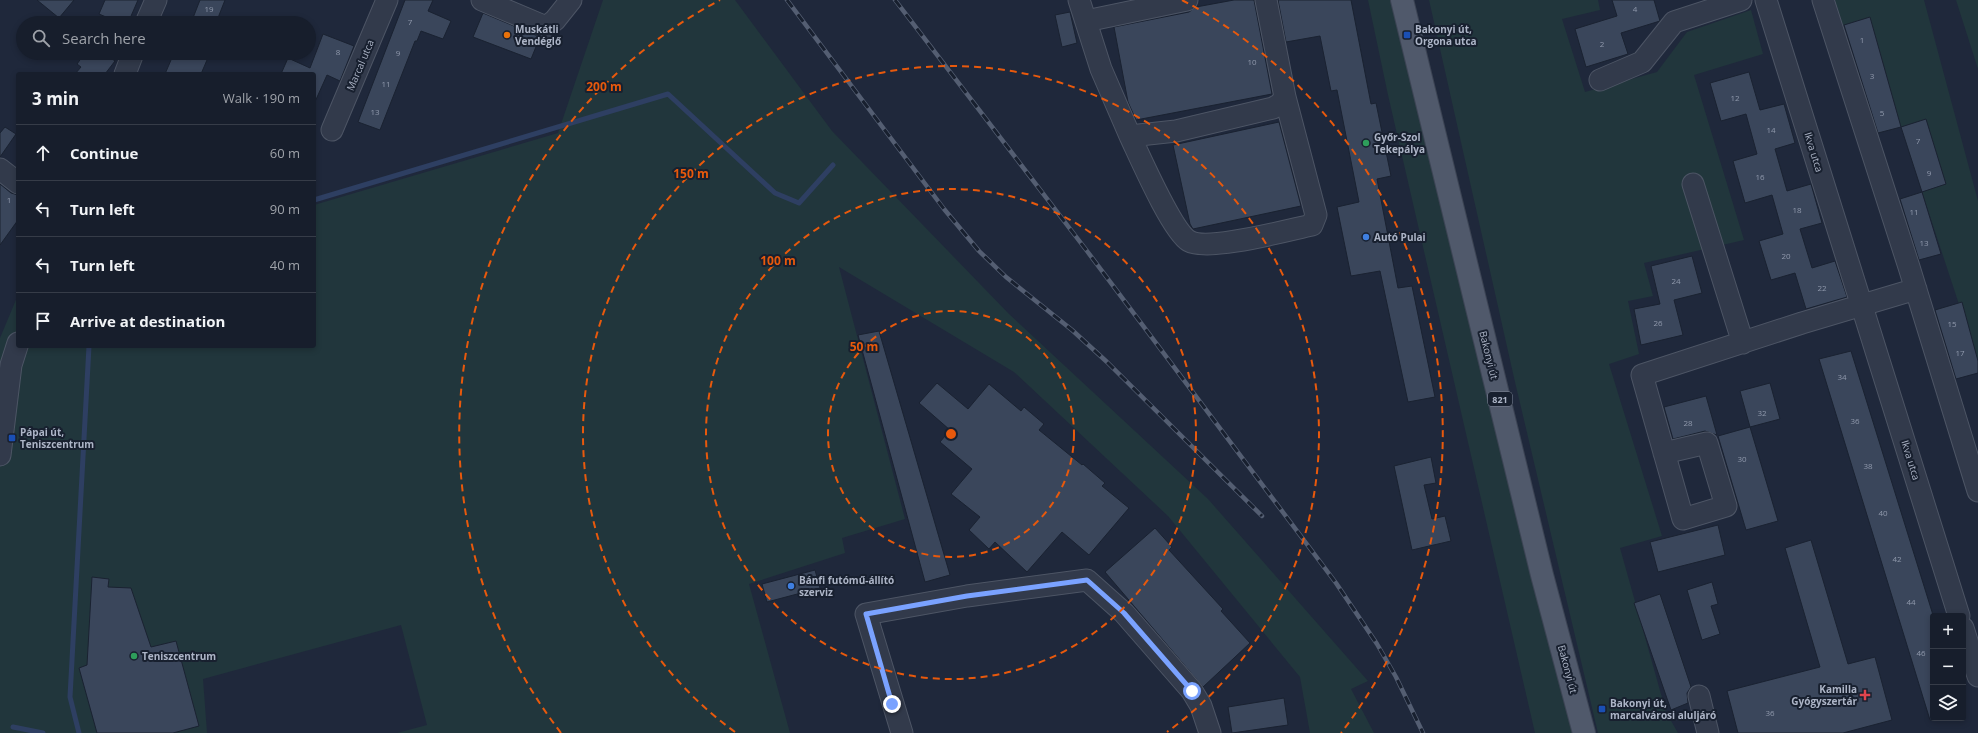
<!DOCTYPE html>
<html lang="en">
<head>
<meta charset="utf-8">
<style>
	body { margin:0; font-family:"Open Sans",sans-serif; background:#202734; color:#f1f3f6 }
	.controls { position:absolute; right:12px; bottom:12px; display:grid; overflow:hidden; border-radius:4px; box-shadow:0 2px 6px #0003 }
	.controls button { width:36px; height:36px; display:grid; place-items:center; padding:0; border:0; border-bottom:1px solid #363c48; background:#171e2c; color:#f1f3f6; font:20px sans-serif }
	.stop { position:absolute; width:12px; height:12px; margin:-9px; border:3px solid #7aa2ff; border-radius:50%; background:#fff }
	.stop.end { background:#7aa2ff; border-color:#fff; box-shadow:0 1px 4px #0008 }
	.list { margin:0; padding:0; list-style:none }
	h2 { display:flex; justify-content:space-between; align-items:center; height:52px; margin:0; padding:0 16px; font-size:17px }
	h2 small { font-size:13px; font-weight:400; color:#9ea2a9 }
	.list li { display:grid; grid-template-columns:26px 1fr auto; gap:12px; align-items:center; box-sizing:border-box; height:56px; padding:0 16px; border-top:1px solid #363c48 }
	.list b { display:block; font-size:15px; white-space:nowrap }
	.list em { font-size:13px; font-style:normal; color:#9ea2a9 }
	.icon { flex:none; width:22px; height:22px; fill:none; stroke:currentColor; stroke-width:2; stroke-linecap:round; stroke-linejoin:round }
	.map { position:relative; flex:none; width:1978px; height:733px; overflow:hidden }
	.search { position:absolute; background:#171e2c; box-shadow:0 2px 6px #0003; left:16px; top:16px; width:300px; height:44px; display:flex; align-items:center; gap:10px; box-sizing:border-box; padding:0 14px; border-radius:22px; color:#9ea2a9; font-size:15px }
	.panel { position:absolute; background:#171e2c; box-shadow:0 2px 6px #0003; left:16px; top:72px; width:300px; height:276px; border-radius:4px }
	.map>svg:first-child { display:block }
</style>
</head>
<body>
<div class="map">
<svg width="1978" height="733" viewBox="0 0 1978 733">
	<rect width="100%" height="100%" fill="#1f283b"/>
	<path fill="#21363c" d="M603,0H735L832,131L1009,314L1208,499L1368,681L1351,689L1374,733H1310L1300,677L1168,516L1014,372L839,267L905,519L842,538L845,553L749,584L790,733H397L427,725L401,625L203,679L207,733H0V338L18,295V346H314V205L558,133Z
		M1368,0H1399L1577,733H1535L1388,95Z
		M1429,0H1598L1600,10L1562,19L1585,92L1657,72L1687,32L1751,10L1763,54L1694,75L1744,240L1644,263L1653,296L1628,301L1639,354L1609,364L1662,536L1620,548L1666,712L1678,733H1598L1515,382Z
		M1835,0H1924L1978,201V362L1922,192L1946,184L1926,119L1901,127L1870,18L1843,25Z
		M1956,0H1978V69Z"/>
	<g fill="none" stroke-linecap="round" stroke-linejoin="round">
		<path stroke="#2e3f62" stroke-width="5" d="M314,200L668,94L775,193L799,203L833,165
			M13,727L43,733
			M79,733L70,697L89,346"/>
	</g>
	<path fill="#3a465b" stroke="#1a2231" d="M37,0H74L59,18Z
		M105,0H138L128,23H120L99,14Z
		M200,0H225L216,23H191Z
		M405,0H433L428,11L451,21L443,39L421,31L417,41H415L380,130L358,122Z
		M1234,0H1254L1272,94L1136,120L1128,102L1114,27L1189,12L1196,7Z
		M1278,0H1351L1371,104L1376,103L1391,176L1377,179L1398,288L1412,286L1435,397L1408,402L1380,271L1351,276L1337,207L1359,202L1337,90L1331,91L1320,36L1286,42Z
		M1612,0H1654L1660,21L1621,33L1628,54L1586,67L1575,29L1617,16Z
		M1070,12L1077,43L1062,47L1055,15Z
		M483,13L540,37L531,59L473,37Z
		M1870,17L1901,127L1878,133L1844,25Z
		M323,34L354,46L340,81L327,75L314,104V74H281L288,58L310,68Z
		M85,53H104L115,61L105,74H75L81,67L77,64Z
		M174,53H210L201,74H165Z
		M1749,72L1760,110L1784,104L1795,143L1775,149L1787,191L1811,184L1822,223L1800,229L1812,268L1835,261L1847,297L1806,309L1795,273L1771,280L1759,241L1783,234L1772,195L1745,203L1733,161L1757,154L1746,114L1721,121L1710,83Z
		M1926,119L1946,184L1922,192L1901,127Z
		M1279,122L1301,206L1193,229L1190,224L1173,145Z
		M5,127L16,134L0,157V133Z
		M0,184L11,193L18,195V220L0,245Z
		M1922,192L1941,254L1919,260L1900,199Z
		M1692,256L1702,293L1674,300L1683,335L1641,345L1634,309L1660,304L1651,266Z
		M1962,302L1978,361V373L1956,379L1935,310Z
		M879,331L950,575L925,582L858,335Z
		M1851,351L1933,615V720H1930L1819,359Z
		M937,383L968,409L989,384L1021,411L1024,407L1044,424L1039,430L1082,465L1083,464L1105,483L1102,486L1129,508L1089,555L1062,532L1027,572L995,542L989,549L969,530L980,517L951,494L972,469L940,442L950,430L919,403Z
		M1770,383L1780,419L1750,427L1740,391Z
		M1706,396L1717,435L1705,431L1673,439L1664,407Z
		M1750,427L1778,521L1746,530L1718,436Z
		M1431,457L1436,483L1424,485L1432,519L1445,516L1451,541L1412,550L1394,466Z
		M1718,525L1725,555L1658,572L1650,542Z
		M1155,528L1172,547L1169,550L1223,609L1221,611L1250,643L1203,687L1105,572Z
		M1811,540L1848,664L1875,657L1892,720L1843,733H1738L1727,691L1820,667L1785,548Z
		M815,570L820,588L767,602L762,584Z
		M92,577L109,579L108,587L131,588L151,647L176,641L199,726L173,733H97L79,668L87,665Z
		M1712,582L1718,604L1711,606L1720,634L1702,640L1687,590Z
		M1660,594L1691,687L1687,693L1688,703L1671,710L1634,603Z
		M1284,698L1288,725L1232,733L1228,707Z"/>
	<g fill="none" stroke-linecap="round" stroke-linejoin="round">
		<defs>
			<path id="minor" d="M482,0L546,27L555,20L571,0
				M1079,0L1101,69L1130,136L1176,131L1273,108L1280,104L1285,97L1266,0
				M1766,0L1959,616
				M1823,0L1909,267L1978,491
				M1086,21L1187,0
				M146,23L156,0
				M125,74L133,53
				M1600,80L1642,62L1674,22L1741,0
				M332,130L387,0
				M1130,136C1140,157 1172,231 1189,241C1208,252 1288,230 1312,225L1316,215L1285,97
				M0,169L18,183
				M1693,184L1743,343
				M1664,453L1707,443L1726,506L1683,519L1642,375L1802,323L1916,289
				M0,455L11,365L18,343
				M1963,628L1978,676
				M1699,696L1708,733
				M902,733L866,614L967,596L1087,580L1124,613L1192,691L1201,706L1210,733"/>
			<path id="major" d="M1402,0L1542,575L1584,733"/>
		</defs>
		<use href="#minor" stroke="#4d5565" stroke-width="23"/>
		<use href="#major" stroke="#3c4454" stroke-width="24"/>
		<use href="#minor" stroke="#323a4b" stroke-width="21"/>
		<use href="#major" stroke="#50596b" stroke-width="22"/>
		<defs>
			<path id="rail" d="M787,0L944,209L979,251L1006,277L1072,330L1107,362L1262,516
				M895,0L1087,251L1336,583L1377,644L1396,677L1423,733"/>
		</defs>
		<use href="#rail" stroke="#545e72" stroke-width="4.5"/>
		<use href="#rail" stroke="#18202f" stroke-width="3" stroke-dasharray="9" stroke-linecap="butt"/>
	</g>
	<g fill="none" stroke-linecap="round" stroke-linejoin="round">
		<path stroke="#7aa2ff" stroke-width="5" d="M892,704L866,614L967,596L1087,580L1124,613L1192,691"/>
	</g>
	<g fill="none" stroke="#e8590c" stroke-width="2" stroke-dasharray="7 5">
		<circle cx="951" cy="434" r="123"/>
		<circle cx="951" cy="434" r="245"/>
		<path d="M735 732A368 368 0 1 1 1167 732"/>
		<path d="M561 733A491 491 0 0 1 720 0M1182 0A491 491 0 0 1 1341 733"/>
	</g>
	<circle fill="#e8710a" stroke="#18202f" stroke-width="1.5" cx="507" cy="35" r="4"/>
	<g fill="#1a4fb4" stroke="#18202f" stroke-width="1.5">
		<rect x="1403" y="31" width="8" height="8" rx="2"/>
		<rect x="8" y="434" width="8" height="8" rx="2"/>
		<rect x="1598" y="705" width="8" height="8" rx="2"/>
	</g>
	<g fill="#2e9e5b" stroke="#18202f" stroke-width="1.5">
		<circle cx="1366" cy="143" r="4"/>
		<circle cx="134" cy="656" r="4"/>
	</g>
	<g fill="#3f7fe0" stroke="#18202f" stroke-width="1.5">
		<circle cx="1366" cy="237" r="4"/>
		<circle cx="791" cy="586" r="4"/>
	</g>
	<path fill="#e0444e" stroke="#18202f" stroke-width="1.5" d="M1863 689h4v4h4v4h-4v4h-4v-4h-4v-4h4z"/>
	<g text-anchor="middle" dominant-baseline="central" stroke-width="4" stroke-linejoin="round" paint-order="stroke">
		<g font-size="8" fill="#9099ac">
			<text x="209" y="8">19</text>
			<text x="1635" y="8">4</text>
			<text x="410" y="21">7</text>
			<text x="1862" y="39">1</text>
			<text x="1602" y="43">2</text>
			<text x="338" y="51">8</text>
			<text x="398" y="52">9</text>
			<text x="1252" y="61">10</text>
			<text x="1872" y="75">3</text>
			<text x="386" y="83">11</text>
			<text x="1735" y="97">12</text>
			<text x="375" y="111">13</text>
			<text x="1882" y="112">5</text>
			<text x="1771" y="129">14</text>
			<text x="1918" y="140">7</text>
			<text x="1929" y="172">9</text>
			<text x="1760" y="176">16</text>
			<text x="9" y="199">1</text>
			<text x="1797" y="209">18</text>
			<text x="1914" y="211">11</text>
			<text x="1924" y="242">13</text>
			<text x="1786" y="255">20</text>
			<text x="1676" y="280">24</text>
			<text x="1822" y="287">22</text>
			<text x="1658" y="322">26</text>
			<text x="1952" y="323">15</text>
			<text x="1960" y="352">17</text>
			<text x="1842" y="376">34</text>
			<text x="1762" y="412">32</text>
			<text x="1855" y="420">36</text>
			<text x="1688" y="422">28</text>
			<text x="1742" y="458">30</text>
			<text x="1868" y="465">38</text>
			<text x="1883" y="512">40</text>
			<text x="1897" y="558">42</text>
			<text x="1911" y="601">44</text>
			<text x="1921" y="652">46</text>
			<text x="1770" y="712">36</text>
		</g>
		<rect fill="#18202f" stroke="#808899" stroke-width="1" x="1488" y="392" width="24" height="14" rx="3"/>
		<g font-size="9" font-weight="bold" fill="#adb5c7">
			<text x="1500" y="399">821</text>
		</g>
		<g font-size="10" font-weight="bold" fill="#adb5c7" stroke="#18202f" text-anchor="start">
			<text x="515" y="29">Muskátli<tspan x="515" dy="12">Vendéglő</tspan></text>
			<text x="1415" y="29">Bakonyi út,<tspan x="1415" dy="12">Orgona utca</tspan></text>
			<text x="1374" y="137">Győr-Szol<tspan x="1374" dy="12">Tekepálya</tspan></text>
			<text x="1374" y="237">Autó Pulai</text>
			<text x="20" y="432">Pápai út,<tspan x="20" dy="12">Teniszcentrum</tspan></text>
			<text x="799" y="580">Bánfi futómű-állító<tspan x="799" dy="12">szerviz</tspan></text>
			<text x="142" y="656">Teniszcentrum</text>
			<text x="1857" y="689" text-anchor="end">Kamilla<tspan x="1857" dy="12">Gyógyszertár</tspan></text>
			<text x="1610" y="703">Bakonyi út,<tspan x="1610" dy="12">marcalvárosi aluljáró</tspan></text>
		</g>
		<g font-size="10" fill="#adb5c7" stroke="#18202f">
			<text transform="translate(360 65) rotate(-67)">Marcal utca</text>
			<text transform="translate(1814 152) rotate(73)">Ikva utca</text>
			<text transform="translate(1489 355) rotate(76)">Bakonyi út</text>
			<text transform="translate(1911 460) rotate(73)">Ikva utca</text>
			<text transform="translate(1568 669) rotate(75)">Bakonyi út</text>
		</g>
	</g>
	<circle cx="951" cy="434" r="6" fill="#e8590c" stroke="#18202f" stroke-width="2"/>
	<g font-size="12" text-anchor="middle" font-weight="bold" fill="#e8590c" stroke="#18202f" stroke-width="4" stroke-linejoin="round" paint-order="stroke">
		<text x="604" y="91">200 m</text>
		<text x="691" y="178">150 m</text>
		<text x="778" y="265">100 m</text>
		<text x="864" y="351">50 m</text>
	</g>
</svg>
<div class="controls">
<button>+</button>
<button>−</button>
<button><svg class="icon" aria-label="layers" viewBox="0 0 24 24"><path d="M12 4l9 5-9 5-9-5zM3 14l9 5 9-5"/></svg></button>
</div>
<div class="stop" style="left:1192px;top:691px"></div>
<div class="stop end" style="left:892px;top:704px"></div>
<div class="search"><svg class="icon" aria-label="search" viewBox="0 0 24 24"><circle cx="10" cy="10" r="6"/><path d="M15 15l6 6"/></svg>Search here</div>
<section class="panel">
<h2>3 min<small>Walk · 190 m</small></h2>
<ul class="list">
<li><svg class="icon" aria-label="ahead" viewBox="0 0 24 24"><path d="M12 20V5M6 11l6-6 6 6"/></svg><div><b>Continue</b></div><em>60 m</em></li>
<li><svg class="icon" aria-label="left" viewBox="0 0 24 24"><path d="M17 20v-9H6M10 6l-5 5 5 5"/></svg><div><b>Turn left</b></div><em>90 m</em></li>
<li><svg class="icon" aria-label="left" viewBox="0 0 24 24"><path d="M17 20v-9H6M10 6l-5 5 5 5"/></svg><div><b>Turn left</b></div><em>40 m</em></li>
<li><svg class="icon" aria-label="arrive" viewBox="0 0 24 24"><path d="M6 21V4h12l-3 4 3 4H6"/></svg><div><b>Arrive at destination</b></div></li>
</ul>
</section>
</div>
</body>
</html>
